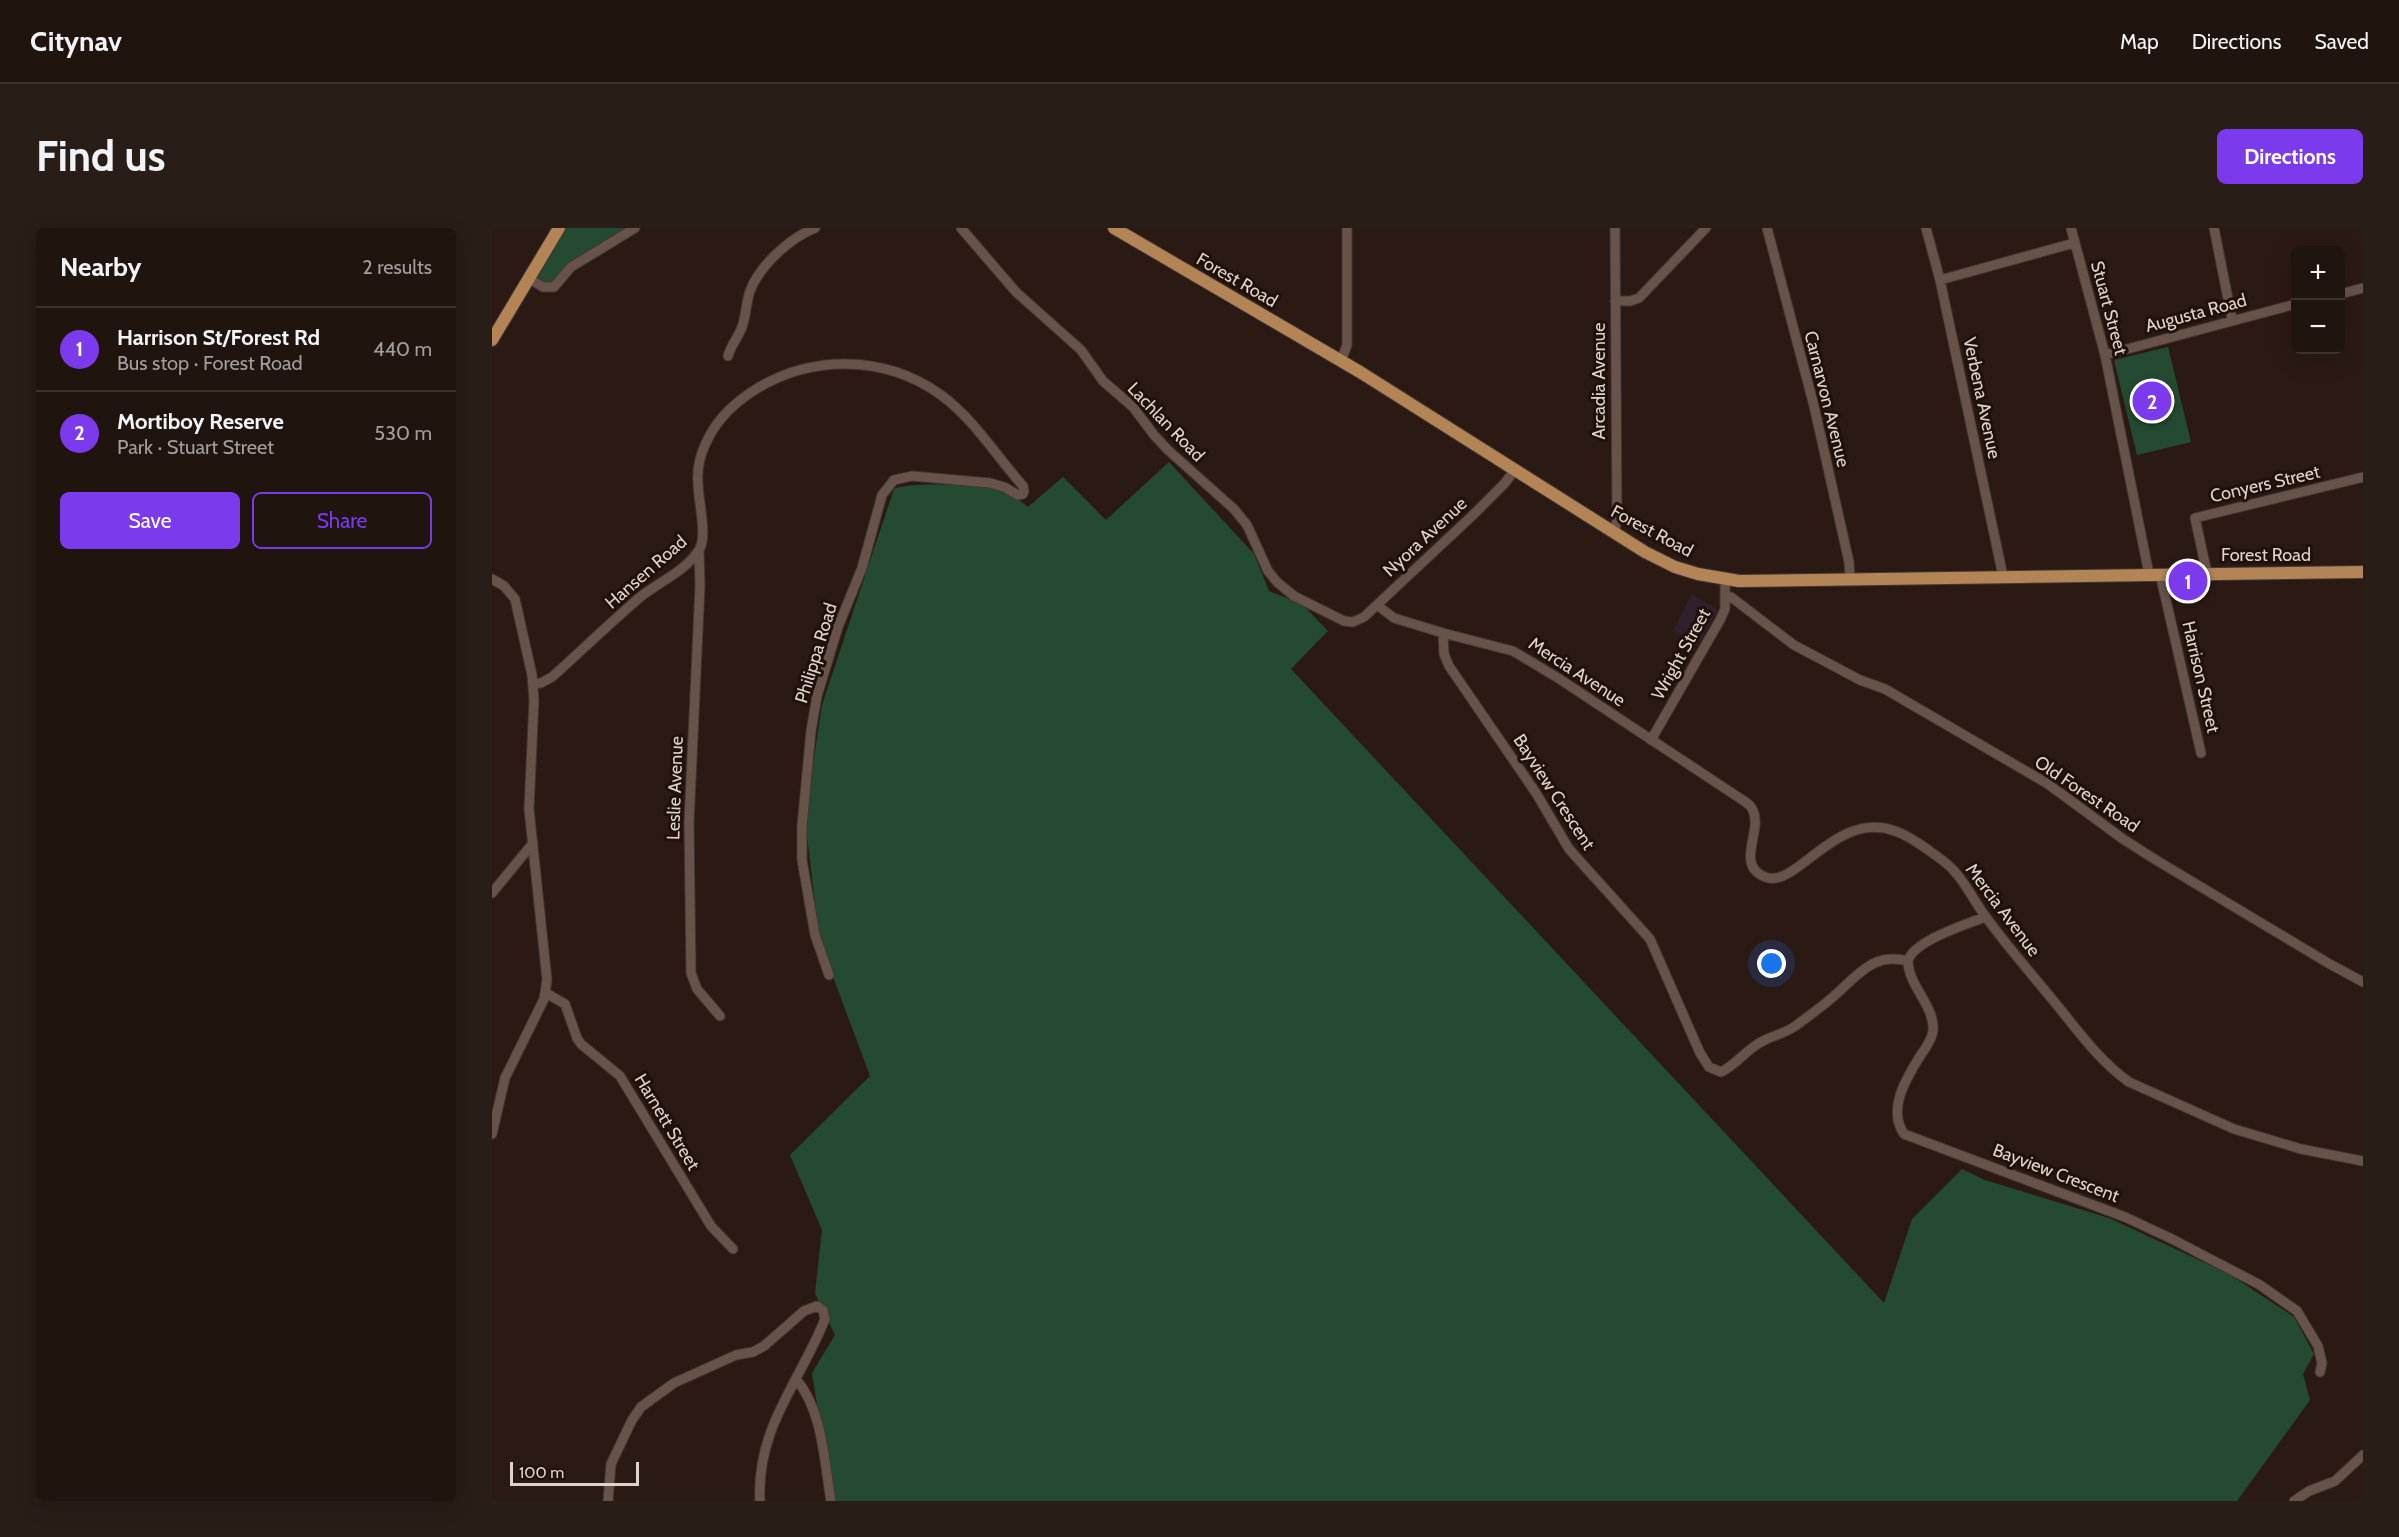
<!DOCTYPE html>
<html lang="en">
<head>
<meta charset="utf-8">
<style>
	body { margin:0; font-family:Cabin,sans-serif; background:#281d17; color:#f1f3f6 }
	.controls { position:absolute; right:18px; top:18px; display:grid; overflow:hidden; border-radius:9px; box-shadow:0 6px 24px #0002 }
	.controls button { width:54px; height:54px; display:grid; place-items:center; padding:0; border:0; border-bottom:2px solid #3d332e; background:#20140e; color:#f1f3f6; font:30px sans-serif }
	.scale { position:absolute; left:18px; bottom:15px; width:129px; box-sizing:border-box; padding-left:6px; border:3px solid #dfd3ce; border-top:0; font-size:16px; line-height:21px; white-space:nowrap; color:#dfd3ce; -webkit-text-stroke:4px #21110a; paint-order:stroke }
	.you { position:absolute; left:1280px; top:736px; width:21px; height:21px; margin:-15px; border:4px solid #fff; border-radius:50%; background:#1a73e8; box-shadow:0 0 0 9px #1a73e833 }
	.badge { display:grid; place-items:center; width:39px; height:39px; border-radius:50%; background:#7c3aed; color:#fff; font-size:20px; font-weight:700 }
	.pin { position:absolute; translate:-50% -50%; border:3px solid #fff; box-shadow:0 2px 6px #0006 }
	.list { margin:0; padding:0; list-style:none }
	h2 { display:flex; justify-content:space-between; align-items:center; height:78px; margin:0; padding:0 24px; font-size:26px }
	h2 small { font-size:20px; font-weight:400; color:#a29e9e }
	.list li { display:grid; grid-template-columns:39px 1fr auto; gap:18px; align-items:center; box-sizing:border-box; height:84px; padding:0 24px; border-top:2px solid #3d332e }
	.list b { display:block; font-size:22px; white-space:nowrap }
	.list p { margin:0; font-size:20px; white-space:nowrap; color:#a29e9e }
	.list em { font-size:20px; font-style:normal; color:#a29e9e }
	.actions { display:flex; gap:12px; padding:18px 24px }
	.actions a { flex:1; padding:14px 0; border:2px solid #7c3aed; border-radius:9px; text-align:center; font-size:21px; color:#7c3aed }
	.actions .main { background:#7c3aed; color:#fff }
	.map { position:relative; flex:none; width:1871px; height:1273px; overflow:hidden; border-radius:9px }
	header { display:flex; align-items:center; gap:36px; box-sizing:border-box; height:84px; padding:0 30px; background:#20140e; border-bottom:2px solid #3d332e }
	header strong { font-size:28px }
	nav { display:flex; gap:33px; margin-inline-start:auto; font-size:21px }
	.intro { display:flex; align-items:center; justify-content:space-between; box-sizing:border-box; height:144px; padding:0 36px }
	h1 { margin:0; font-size:42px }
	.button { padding:15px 27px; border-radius:9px; background:#7c3aed; color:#fff; font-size:21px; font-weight:700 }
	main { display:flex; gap:36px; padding:0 36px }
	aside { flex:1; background:#20140e; border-radius:9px; box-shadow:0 6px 24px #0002 }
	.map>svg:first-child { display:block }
</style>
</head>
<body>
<header>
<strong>Citynav</strong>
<nav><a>Map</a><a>Directions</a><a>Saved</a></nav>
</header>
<div class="intro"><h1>Find us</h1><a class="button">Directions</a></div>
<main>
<aside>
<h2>Nearby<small>2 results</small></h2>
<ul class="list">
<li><span class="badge">1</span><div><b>Harrison St/Forest Rd</b><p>Bus stop · Forest Road</p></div><em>440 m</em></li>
<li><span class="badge">2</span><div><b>Mortiboy Reserve</b><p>Park · Stuart Street</p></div><em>530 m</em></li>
</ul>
<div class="actions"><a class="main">Save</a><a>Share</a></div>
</aside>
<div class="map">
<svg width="1871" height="1273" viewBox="0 0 1871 1273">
	<rect width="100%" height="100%" fill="#2b1a13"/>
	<path fill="#30202c" d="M1200,366L1226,382L1205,418L1181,403Z"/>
	<path fill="#244b31" d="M67,0H143L86,34L62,59L36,50Z
		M1676,119L1699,214L1645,227L1622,132Z
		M677,234L762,326L777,363L810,376L836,403L799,441L1392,1075L1420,991L1470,941L1493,952L1617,990L1737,1046L1802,1089L1822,1126L1811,1146L1818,1172L1745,1273H340L320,1145L343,1107L323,1065L330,1002L298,927L378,848L327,711L313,589L330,477L402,261C419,253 494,257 513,263C521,266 529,274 536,279L571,249L614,292Z"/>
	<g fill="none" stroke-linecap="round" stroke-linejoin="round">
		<defs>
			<path id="minor" d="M469,0L524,64L589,122L611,153L641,179L662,207L677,223L742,281L755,297L776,343L785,354L802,368L852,393L861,394L872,389L981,287L1012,256L1023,242
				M1275,0L1322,178L1357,334L1358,350
				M1434,0L1448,52L1511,348
				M1579,0L1613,127L1657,346
				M1722,0L1740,91
				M36,50L51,59H62L79,39L143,0
				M1448,52L1582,15
				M1848,66L1871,60
				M1123,73H1138L1147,70L1214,0
				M1613,127L1804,76
				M236,128C239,117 246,110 250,99C254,88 254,75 258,63C268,37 298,10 323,0
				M849,133L855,117V0
				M1122,305L1125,292L1123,0
				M207,323L208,358L197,595L199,745L205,761L228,788
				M1715,345L1703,290L1871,249
				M1668,346L1709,525
				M0,351L12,358L23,371L40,447L42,472L37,581L55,752L52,771L13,850L0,906
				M1239,369L1302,417L1368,452L1393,461L1556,556L1631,611L1664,632L1836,735L1871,754
				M885,377L902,390L951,405L1021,423L1066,450L1249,571C1252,573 1257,576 1259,579C1274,600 1241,636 1273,649C1304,662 1344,581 1403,603C1415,607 1425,614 1435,621C1444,628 1456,635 1463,644C1475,657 1483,675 1494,689C1514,717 1538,744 1560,771C1584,800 1606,832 1637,854L1742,901L1809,921L1871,933
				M951,405L952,426L957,438L1044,565L1077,621L1158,711L1208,825L1217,839L1229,844C1244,837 1254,822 1269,814C1281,807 1296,805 1306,796C1318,787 1331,778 1342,768C1366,747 1381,724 1416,733C1416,758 1443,777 1441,803C1440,812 1433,821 1428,828C1414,851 1395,881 1412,906L1633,989L1680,1011L1768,1057L1805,1083L1826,1118L1830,1135L1828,1144
				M41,456L49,455L60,449C89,423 117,396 147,370C165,355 194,343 207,322C216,308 206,273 206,255C205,242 208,227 214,215C223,194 239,178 258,165C316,126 392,126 449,167C482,191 505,229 531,258L532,263L531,266L526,267L512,259L498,255L420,248L402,252L390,267L370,340L346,399L325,468L319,503L310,598V632L323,707L337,747
				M1159,512L1228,392L1233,381V351
				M0,665L41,615
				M1416,733C1421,713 1475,696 1493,689
				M54,765L73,776L85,810L89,816L128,848L219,998L241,1021
				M304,1151C331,1183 332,1233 339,1273
				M116,1273L119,1236L140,1192L149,1179L182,1155L244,1127L261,1124L272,1118L312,1083L325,1078L331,1082L333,1091C308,1154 264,1200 268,1273
				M1802,1273L1817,1263L1843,1253L1871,1227"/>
			<path id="major" d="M622,0L868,144L1153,324L1183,339L1206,346L1247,353L1871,344
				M0,112L67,0"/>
		</defs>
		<use href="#minor" stroke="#443633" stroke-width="11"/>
		<use href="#major" stroke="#443633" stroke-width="14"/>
		<use href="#minor" stroke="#68534b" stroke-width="9"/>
		<use href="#major" stroke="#b28456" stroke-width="12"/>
	</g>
	<g text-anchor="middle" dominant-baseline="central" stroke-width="6" stroke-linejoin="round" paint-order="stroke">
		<g font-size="18" fill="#dfd3ce" stroke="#21110a">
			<text transform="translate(745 52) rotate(30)">Forest Road</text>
			<text transform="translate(1617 80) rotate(75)">Stuart Street</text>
			<text transform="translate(1704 85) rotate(-15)">Augusta Road</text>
			<text transform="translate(1107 153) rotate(-90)">Arcadia Avenue</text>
			<text transform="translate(1490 170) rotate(78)">Verbena Avenue</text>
			<text transform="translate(1335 171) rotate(76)">Carnarvon Avenue</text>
			<text transform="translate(674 194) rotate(46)">Lachlan Road</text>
			<text transform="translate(1773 256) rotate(-13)">Conyers Street</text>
			<text transform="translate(1160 303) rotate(28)">Forest Road</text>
			<text transform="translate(933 309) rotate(-43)">Nyora Avenue</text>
			<text x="1774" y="327">Forest Road</text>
			<text transform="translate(154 344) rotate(-41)">Hansen Road</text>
			<text transform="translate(324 425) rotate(-73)">Philippa Road</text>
			<text transform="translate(1189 426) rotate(-61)">Wright Street</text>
			<text transform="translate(1085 444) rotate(33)">Mercia Avenue</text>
			<text transform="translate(1709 449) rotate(77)">Harrison Street</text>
			<text transform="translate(183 560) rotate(-88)">Leslie Avenue</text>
			<text transform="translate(1062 564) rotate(57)">Bayview Crescent</text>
			<text transform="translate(1595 566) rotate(34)">Old Forest Road</text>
			<text transform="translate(1511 682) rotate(53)">Mercia Avenue</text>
			<text transform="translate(175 894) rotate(59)">Harnett Street</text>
			<text transform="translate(1564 945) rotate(21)">Bayview Crescent</text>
		</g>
	</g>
</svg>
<div class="controls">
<button>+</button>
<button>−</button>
</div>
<div class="scale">100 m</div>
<div class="you"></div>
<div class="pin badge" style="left:1696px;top:353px">1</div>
<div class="pin badge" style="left:1660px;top:173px">2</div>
</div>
</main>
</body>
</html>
